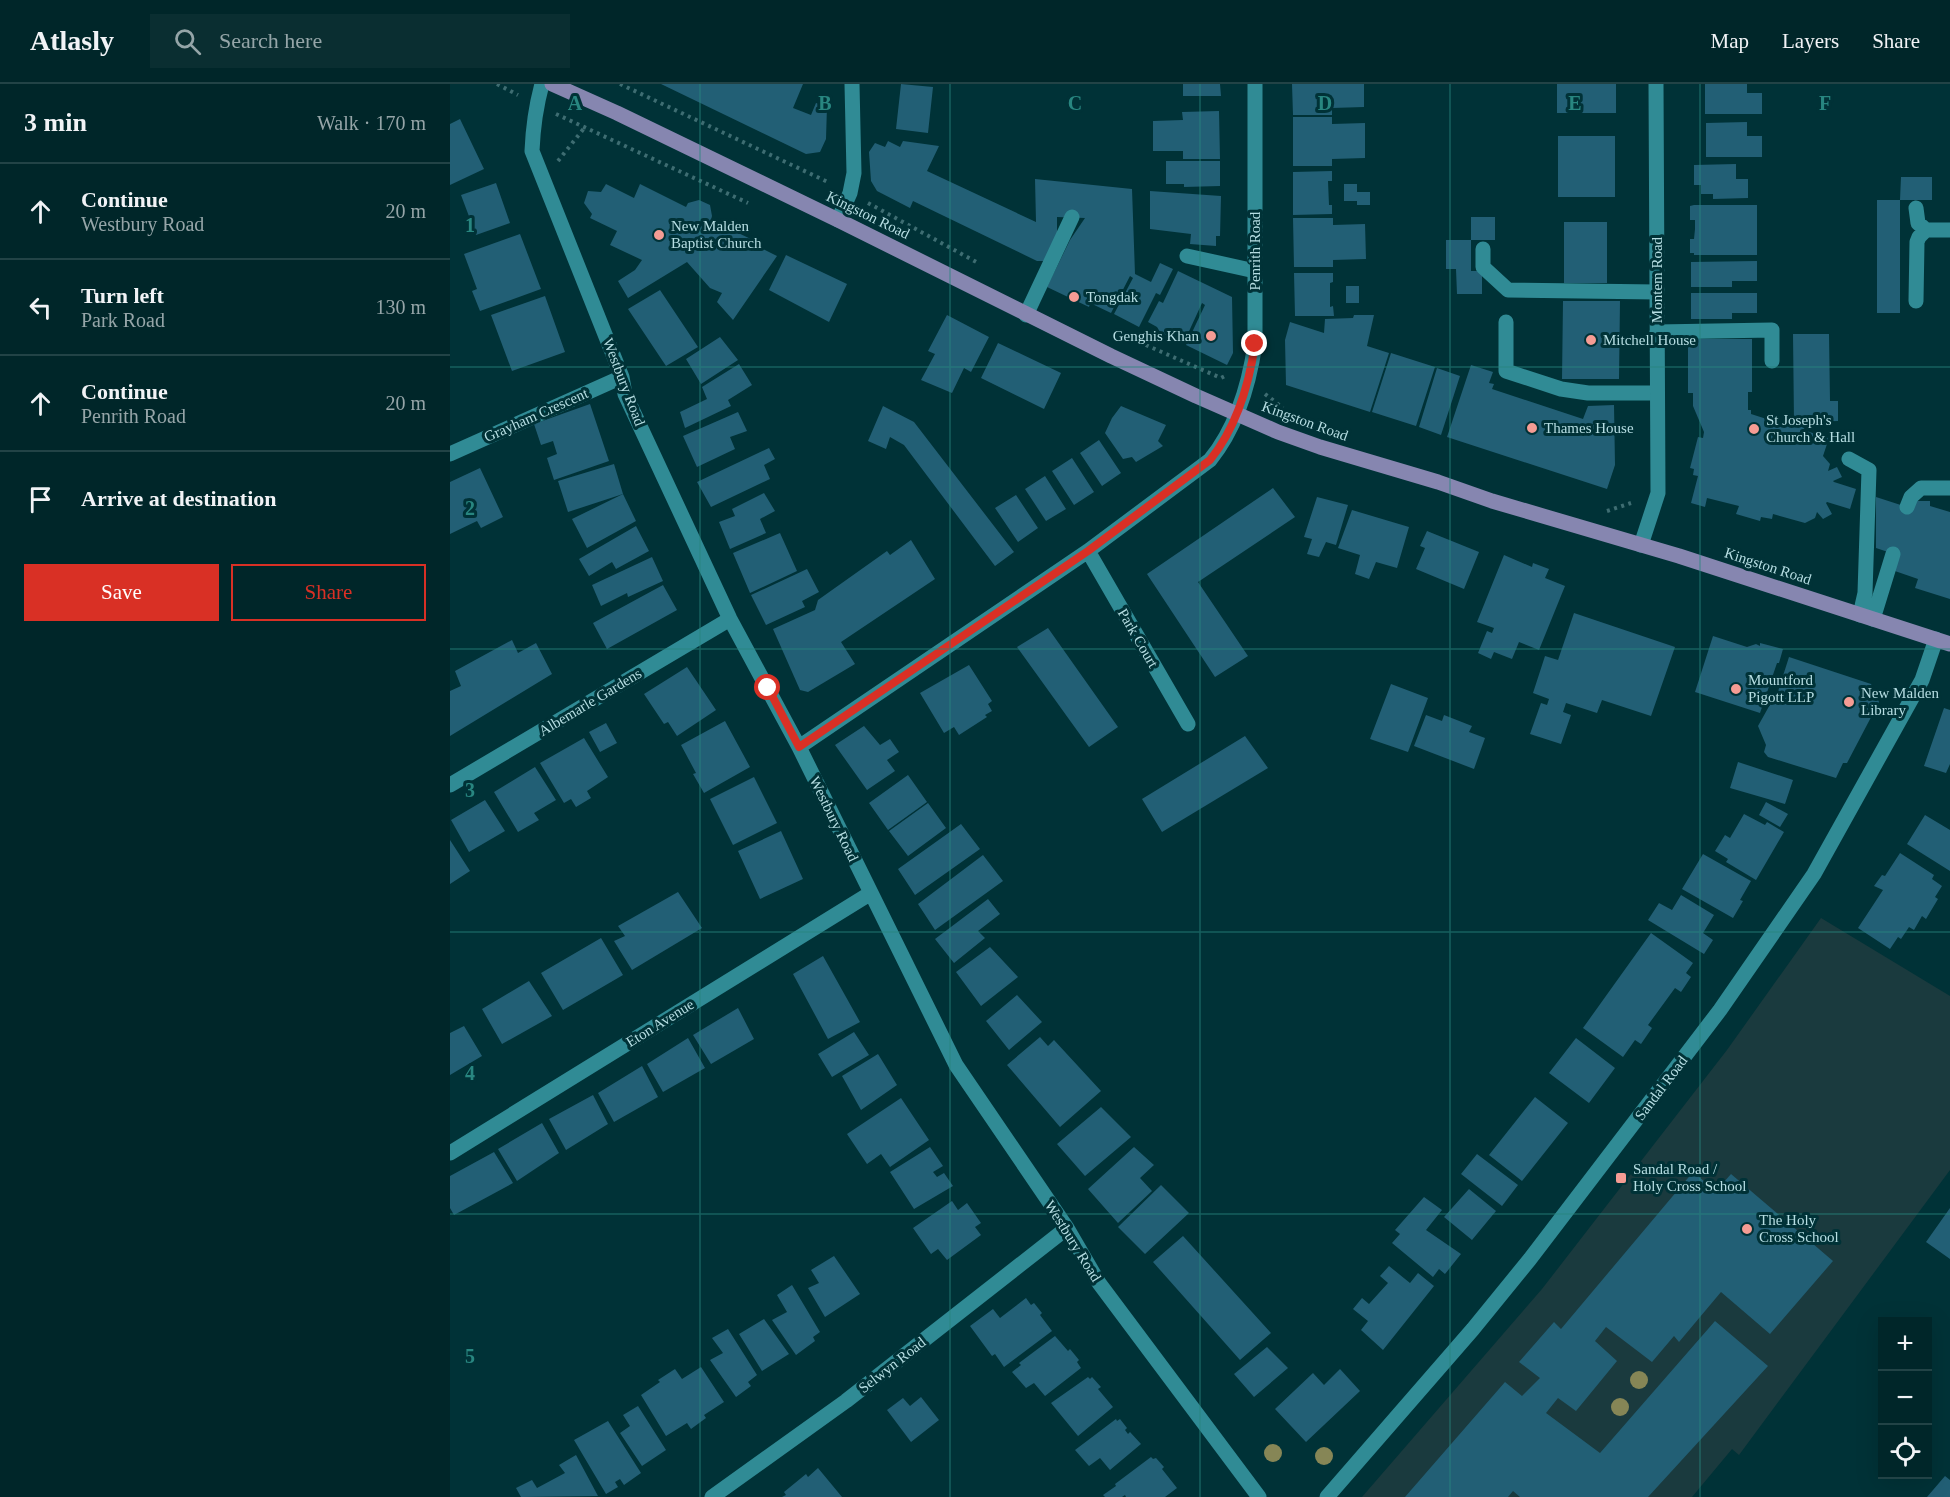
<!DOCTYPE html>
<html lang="en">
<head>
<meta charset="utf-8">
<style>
	body { margin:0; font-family:Georgia,serif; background:#0a2e31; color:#f1f3f6 }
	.controls { position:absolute; right:18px; bottom:18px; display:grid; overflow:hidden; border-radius:0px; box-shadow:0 6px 24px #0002 }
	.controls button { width:54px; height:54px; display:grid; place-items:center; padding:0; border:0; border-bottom:2px solid #224346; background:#002629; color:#f1f3f6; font:30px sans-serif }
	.stop { position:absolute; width:18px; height:18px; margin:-14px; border:4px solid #d93025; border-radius:50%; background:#fff }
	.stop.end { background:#d93025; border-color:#fff; box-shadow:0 2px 6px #0008 }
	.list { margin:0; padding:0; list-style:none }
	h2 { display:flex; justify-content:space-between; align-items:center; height:78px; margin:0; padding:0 24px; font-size:26px }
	h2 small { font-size:20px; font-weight:400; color:#95a5a8 }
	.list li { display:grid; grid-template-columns:39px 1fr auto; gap:18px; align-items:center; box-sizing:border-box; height:96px; padding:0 24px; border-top:2px solid #224346 }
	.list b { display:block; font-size:22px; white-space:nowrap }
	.list p { margin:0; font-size:20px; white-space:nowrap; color:#95a5a8 }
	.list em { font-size:20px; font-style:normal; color:#95a5a8 }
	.actions { display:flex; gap:12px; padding:18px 24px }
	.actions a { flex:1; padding:14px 0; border:2px solid #d93025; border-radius:0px; text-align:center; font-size:21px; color:#d93025 }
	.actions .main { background:#d93025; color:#fff }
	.icon { flex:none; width:33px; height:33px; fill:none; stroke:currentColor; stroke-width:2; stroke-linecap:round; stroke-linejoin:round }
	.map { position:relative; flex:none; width:1500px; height:1413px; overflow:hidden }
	header { display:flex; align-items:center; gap:36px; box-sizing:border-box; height:84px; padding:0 30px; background:#002629; border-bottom:2px solid #224346 }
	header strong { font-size:28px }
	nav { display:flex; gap:33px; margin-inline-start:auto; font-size:21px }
	.search { width:420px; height:54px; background:#0a2e31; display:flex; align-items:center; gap:15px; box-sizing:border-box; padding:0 21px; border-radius:0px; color:#95a5a8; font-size:22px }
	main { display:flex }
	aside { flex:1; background:#002629 }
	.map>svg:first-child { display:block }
</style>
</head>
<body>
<header>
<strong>Atlasly</strong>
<div class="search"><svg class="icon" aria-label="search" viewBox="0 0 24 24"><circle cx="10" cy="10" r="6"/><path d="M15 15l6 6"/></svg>Search here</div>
<nav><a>Map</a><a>Layers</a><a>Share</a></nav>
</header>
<main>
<aside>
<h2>3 min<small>Walk · 170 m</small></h2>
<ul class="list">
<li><svg class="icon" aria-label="ahead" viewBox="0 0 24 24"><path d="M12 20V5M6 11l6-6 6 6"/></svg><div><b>Continue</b><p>Westbury Road</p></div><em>20 m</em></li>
<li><svg class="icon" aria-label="left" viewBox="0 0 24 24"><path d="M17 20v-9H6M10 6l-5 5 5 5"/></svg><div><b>Turn left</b><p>Park Road</p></div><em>130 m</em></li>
<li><svg class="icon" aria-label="ahead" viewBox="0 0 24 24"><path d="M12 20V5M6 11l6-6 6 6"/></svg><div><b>Continue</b><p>Penrith Road</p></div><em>20 m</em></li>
<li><svg class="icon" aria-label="arrive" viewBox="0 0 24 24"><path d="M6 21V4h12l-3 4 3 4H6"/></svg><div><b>Arrive at destination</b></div></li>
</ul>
<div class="actions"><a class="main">Save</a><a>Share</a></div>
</aside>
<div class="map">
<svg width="1500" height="1413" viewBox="0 0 1500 1413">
	<rect width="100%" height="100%" fill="#003237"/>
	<path fill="#1a3a3e" d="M1371,834L1500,912V1086L1289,1371L1282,1365L1242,1413H912L1092,1205L1277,966Z"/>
	<path fill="#225f75" d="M211,0H353L343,24L361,31L366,19L377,22L376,55L370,68L356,70Z
		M451,0L483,3L478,49L446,45Z
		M733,0H770L771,12H733Z
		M842,0H914V23L882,24V31H843Z
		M1107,0H1166V29H1107Z
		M1255,0H1297V9H1312V30H1255Z
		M769,27L770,75H733V67H703V37L733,36L732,28Z
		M843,33H882V40L915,39V74L882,75V82H843Z
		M10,35L34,85L0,101V40Z
		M1297,38V52H1312V73H1256V39Z
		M1108,52H1165V113H1108Z
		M438,57L450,63L453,57L489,62L477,87L586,138L585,95L682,105L685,190L701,198L710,179L723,185L710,211L706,209L689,243L664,230L683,194L680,192L661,229L640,219L639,223L597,203L620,156L635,134L607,133V156L597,177H587L463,117L460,124L427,107L421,97L419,68L425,59L435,63Z
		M716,77H770V102L734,103V100H716Z
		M1286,80V95H1298V114L1263,115V110H1251V101H1244V81Z
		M882,87V97H878L879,121H882V130L843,131V88Z
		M1451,93H1482V116H1450V229H1427V116H1450Z
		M46,99L60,139L26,151L11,111Z
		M156,100L184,114L190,100L236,123L238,119L249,116L260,121L262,132L261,136L305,157L303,160L327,172L283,236L267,218L272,209L260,204L237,178L178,214L168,197L185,186L192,176L160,161L167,147L140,134L142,130L134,119L138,107L151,108Z
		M894,100H907V108H920V121H907V117H894Z
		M700,107L771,112L770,152H766V162L740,160L741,150L700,145Z
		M1244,121H1307V171H1244V169H1240V155H1244L1245,145V136H1240V122Z
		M1021,133H1045V156H1021Z
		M843,134H883V141L915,140L916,175L883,176V183H844Z
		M1114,138H1157V199H1114Z
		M70,150L91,205L30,227L22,207L27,205L14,170Z
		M996,156H1021V187H1032V210H1007L1006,185H996Z
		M336,171L397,200L379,238L319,206Z
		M1307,177V197H1282V203H1241V178Z
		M728,187L782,213L783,269L777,281L736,261L755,221L752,219L735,256L729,258L710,248L707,243L698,238L709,217L713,219Z
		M844,189H883V198L880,199V223L883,222L884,232H845Z
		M896,202H909V219H896Z
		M210,206L248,263L216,282L178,225Z
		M1241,209H1307V229H1282V235H1241Z
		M95,212L115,268L62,287L41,231Z
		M1113,217H1170L1169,295H1112Z
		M497,231L539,253L521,288L514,284L502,309L471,296L485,270L478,267Z
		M904,231H924L917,262L939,269L920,328L836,301L835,256L840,238L874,249L875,235L903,234Z
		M1343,250H1379L1380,317H1388V337L1353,338V343L1356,347L1379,354L1373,372L1380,380L1378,387L1387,383L1392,393L1383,397L1384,398L1406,405L1400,425L1377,418L1376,419L1382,430L1373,435L1367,428L1365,434L1355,439L1323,430L1322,435L1311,433L1310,437L1286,430L1289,422L1257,414L1255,423L1241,419L1248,392L1243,391L1244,385L1240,384L1248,353L1253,354L1254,348L1243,322V309H1238V255H1302V308H1298V326H1301V330L1339,342L1346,341V338H1344Z
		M270,253L288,276L251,300L236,275Z
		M548,259L611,289L594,325L531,294Z
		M941,269L985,283L966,342L922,328Z
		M289,280L302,301L278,316L281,322L235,344L230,328L257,315L252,303Z
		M1021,281L1043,288L1039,299L1044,300L1042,305L1133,335L1138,322L1164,321L1165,381L1157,405L997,353Z
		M987,284L1010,292L991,351L969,343Z
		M140,320L159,377L104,396L97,374L107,370L103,357L91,361L84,340Z
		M433,322L464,338L564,468L545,482L454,361L440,353L436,365L418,357Z
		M671,322L716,341L708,357L713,362L686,378L682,373L673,375L655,349L662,334Z
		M288,328L297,347L280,353L285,365L247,383L233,352Z
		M649,356L671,389L652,402L630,369Z
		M319,364L325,375L314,381L320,395L261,423L247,398Z
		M622,374L644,408L624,421L602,387Z
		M164,380L173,410L186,437L137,464L122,435L173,410L118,428L108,397Z
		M30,384L53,433L31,444L27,437L0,450V398Z
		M595,392L616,425L596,437L575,405Z
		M823,404L845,433L748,498L798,572L765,593L697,490Z
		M314,409L325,427L310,435L316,449L280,465L269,438L285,432L282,425Z
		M566,411L588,444L568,458L545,424Z
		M867,413L898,421L886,461L876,458L869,473L857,470L862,455L854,453Z
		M1426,413L1460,424L1462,417H1480V422L1500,428V515L1465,504L1468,495L1442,486L1447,471L1426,464Z
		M902,426L959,443L947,484L926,478L919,495L905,490L910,471L888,464Z
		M186,442L199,467L166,485L162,478L139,492L129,475Z
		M977,447L1029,468L1014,505L966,485L975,464L970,462Z
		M330,449L347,487L300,509L283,469Z
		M461,456L485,495L391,558L405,580L358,608L350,606L323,545L365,526L368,516L437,467L440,471Z
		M1054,471L1082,483L1083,479L1099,485L1095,494L1115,502L1089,566L1069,558L1062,575L1044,568L1041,575L1028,569L1037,547L1042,549L1044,544L1027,538Z
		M202,473L213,497L178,513L177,509L151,522L142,501Z
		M357,485L369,508L352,517L355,523L316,541L301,511Z
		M213,501L227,526L157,565L143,539Z
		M1124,529L1225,563L1201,632L1152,616L1147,629L1116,619L1113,628L1121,631L1111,660L1080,650L1091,619L1097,621L1099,615L1083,609L1095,572L1108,576Z
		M598,544L668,643L639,663L567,563Z
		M1263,552L1297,563L1306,560L1310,562V559L1333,565L1329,579H1327L1310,629L1245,608Z
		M62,556L68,569L86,559L102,590L0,652V607L11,602L5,587Z
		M1339,573L1421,600L1429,618L1397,679H1393L1386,694L1318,673L1314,668L1316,661L1308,642L1322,617H1325Z
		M519,581L542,617L538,620L542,627L535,631L537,633L509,651L504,643L494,649L470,609Z
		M237,583L266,626L227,652L218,638L214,640L194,610Z
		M941,600L978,614L958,668L920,655Z
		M1494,624L1500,626V680L1496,689L1474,682Z
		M976,631L992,637L994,631L1022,642L1019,648L1035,654L1024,685L964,662Z
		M275,637L300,683L254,709L243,690L246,689L231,661Z
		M156,639L167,659L150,668L139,648Z
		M414,642L430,661L440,655L449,668L437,676L445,687L417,706L385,661Z
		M795,652L818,684L712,748L692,715Z
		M134,654L158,693L137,707L141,714L126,723L121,715L114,719L90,679Z
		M1288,678L1343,696L1335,720L1280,704Z
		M85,683L106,716L84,729L89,736L68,748L44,708Z
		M458,691L477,718L438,746L419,719Z
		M304,693L327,739L283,761L260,715Z
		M35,716L55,747L19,768L1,736Z
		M1316,718L1338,730L1330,743L1309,731Z
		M478,719L496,744L458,772L439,747Z
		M1294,730L1315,741L1317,738L1334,748L1306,796L1276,778L1278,775L1265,767L1275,751L1280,754Z
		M1475,731L1500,746V787L1457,760Z
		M511,740L530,765L465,811L448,785Z
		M331,747L353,795L310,815L288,767Z
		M0,756L20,787L0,800Z
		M1450,769L1484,791L1482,795L1492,802L1485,813L1488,815L1476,835L1472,832L1464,846L1459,843L1451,855L1448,853L1440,865L1408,844L1433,806L1424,802L1432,791L1435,792Z
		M1253,770L1301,797L1290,816L1293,817L1283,834L1232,805Z
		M533,771L553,797L485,846L468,820Z
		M228,808L252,844L182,886L164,857L175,852L168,842Z
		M1231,811L1264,831L1253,849L1263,856L1254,870L1198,836L1209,819L1222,826Z
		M538,815L550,830L528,847L535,854L504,879L485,855Z
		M1201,849L1243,879L1236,889L1241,893L1231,908L1225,904L1198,941L1202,944L1191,960L1185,956L1173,973L1133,944Z
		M151,854L173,891L113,926L91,889Z
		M540,863L568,893L531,922L506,888Z
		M373,872L410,938L378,955L343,890Z
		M79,897L102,932L52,960L32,925Z
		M567,911L592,938L559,966L536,937Z
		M288,924L304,955L261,980L243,951Z
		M14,942L32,972L0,991V949Z
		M404,948L419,971L382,993L368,970Z
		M590,953L598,962L604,956L651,1007L610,1043L557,981Z
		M238,954L255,984L213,1008L197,980Z
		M1126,954L1165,984L1139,1019L1099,989Z
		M428,970L447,1001L411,1026L392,992Z
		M192,982L208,1013L164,1038L148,1009Z
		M143,1011L158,1040L116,1066L99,1035Z
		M1085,1013L1118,1039L1072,1097L1039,1071Z
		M451,1014L479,1056L440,1083L431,1070L417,1080L397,1050Z
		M651,1023L681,1053L635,1092L607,1060Z
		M92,1039L109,1069L67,1097L48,1065Z
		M480,1063L493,1082L483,1088L487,1093L494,1089L503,1102L464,1125L440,1088Z
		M684,1063L704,1081L690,1094L702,1107L668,1139L638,1105Z
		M44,1068L63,1099L4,1131L0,1124V1092Z
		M1027,1070L1068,1101L1052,1122L1011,1090Z
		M1243,1088L1266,1107L1281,1090L1383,1177L1320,1250L1271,1208L1229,1258L1224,1252L1202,1278L1156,1243L1145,1257L1167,1277L1126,1327L1108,1314L1096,1329L1150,1369L1265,1237L1318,1282L1198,1413H1070L1063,1407L1058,1413H955L1055,1298L1072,1312L1090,1294L1069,1278L1104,1238L1111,1245Z
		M711,1101L739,1129L695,1170L668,1143Z
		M1019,1105L1046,1127L1022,1156L994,1133Z
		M974,1113L992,1126L976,1146L1011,1170L995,1190L989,1185L983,1193L942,1159L950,1150L945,1146Z
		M502,1117L508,1126L517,1119L531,1139L525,1143L531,1151L497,1176L488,1165L481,1170L463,1144Z
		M1500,1124V1175L1476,1158Z
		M733,1152L821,1249L790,1276L703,1178Z
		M384,1172L410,1210L375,1233L358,1204L369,1199L361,1186Z
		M939,1182L960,1199L968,1189L984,1202L933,1266L911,1246L918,1237L903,1225L912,1214L919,1220L938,1199L930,1192Z
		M342,1201L370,1248L363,1253L365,1257L346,1271L322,1236L337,1228L327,1211Z
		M576,1214L581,1221L584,1219L592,1229L590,1231L602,1247L554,1283L545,1270L542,1272L520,1242L543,1225L550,1234Z
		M314,1235L339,1270L312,1287L289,1250Z
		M278,1245L307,1291L298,1298L301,1302L286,1313L260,1276L273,1269L262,1254Z
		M605,1252L618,1267L620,1265L629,1276L627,1278L631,1284L595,1312L584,1299L576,1304L562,1288L571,1281L569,1279Z
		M817,1263L838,1284L804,1313L784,1290Z
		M251,1283L274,1318L254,1331L256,1334L241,1345L237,1339L216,1352L191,1311L210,1298L208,1296L225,1285L232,1295Z
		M890,1285L910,1307L856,1358L825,1325L863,1289L874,1301Z
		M638,1293L640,1295L642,1293L651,1303L648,1305L663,1323L628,1352L601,1319Z
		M471,1313L489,1336L461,1358L437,1326L453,1314L460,1322Z
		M188,1322L216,1366L192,1382L170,1349L180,1342L173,1331Z
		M666,1335L667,1337L670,1335L677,1344L675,1346L678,1350L680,1348L691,1360L660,1386L650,1374L639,1382L625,1366Z
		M158,1337L191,1389L174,1401L170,1395L165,1398L168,1403L156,1410L124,1356Z
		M126,1371L148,1412L71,1413L66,1404L82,1396L87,1404L115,1389L109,1381Z
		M701,1373L703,1375L706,1374L714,1383L712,1385L727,1404L715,1413H676L675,1411L672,1413H655L653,1411L666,1402L665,1400Z
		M368,1384L392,1413H332L336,1411L334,1408L356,1390L358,1393Z
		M1495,1392L1500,1396V1413H1477Z"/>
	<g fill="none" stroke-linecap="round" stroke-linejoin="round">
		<path stroke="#3e6d72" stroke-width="4" stroke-dasharray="3 4.5" stroke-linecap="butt" d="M47,0L68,11
			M170,0L380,99
			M106,30L298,119
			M108,77L135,43
			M418,119L530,180
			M668,252L673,251L771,294L777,291
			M815,310L833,324
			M1157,427L1181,419"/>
		<path stroke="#308b95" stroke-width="15" d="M1466,124L1468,139L1476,146
			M1033,165V183L1058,206L1207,208
			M737,172L805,187
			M1466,217L1467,158L1469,153L1476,146H1500
			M576,231L622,133
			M1056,238V287L1111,305L1138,309H1207
			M1207,248L1322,246V277
			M1399,375L1419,386L1415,509L1410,531
			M1457,423L1461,413L1471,404H1500
			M1423,535L1443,470"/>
		<path stroke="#308b95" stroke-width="15" d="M92,0C86,22 83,43 82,67L172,293L175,310L280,535L349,663L506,981L617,1144L649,1199L809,1413
			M388,136L400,109L404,89L402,0
			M0,370L172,293
			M1191,461L1208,409L1206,0
			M638,467L738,640
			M349,663L638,467L760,376C786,344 799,301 805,260V0
			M0,701L280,535
			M0,1069L421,809
			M262,1413L396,1317L617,1144
			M877,1413L1023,1245L1080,1175L1270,926L1364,790L1472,596L1486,555"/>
		<path stroke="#8686b0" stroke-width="15" d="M102,0L167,29L388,136L661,272L746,312L828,348L870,363L988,398L1042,417L1229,472L1500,560"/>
	</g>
	<g fill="#868656">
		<circle cx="1189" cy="1296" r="9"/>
		<circle cx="1170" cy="1323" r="9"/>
		<circle cx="823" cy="1369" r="9"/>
		<circle cx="874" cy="1372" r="9"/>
	</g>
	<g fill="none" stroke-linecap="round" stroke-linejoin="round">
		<path stroke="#d93025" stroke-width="8" d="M318,604L349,663L638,467L760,376C786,344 799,301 805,260"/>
	</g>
	<path fill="none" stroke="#288680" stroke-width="1.5" stroke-opacity="0.55" d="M250,0V1413M500,0V1413M750,0V1413M1000,0V1413M1250,0V1413M0,283H1500M0,565H1500M0,848H1500M0,1130H1500"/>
	<g fill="#f59c94" stroke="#003237" stroke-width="2">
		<circle cx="209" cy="151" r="6"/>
		<circle cx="624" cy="213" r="6"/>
		<circle cx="761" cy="252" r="6"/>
		<circle cx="1141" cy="256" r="6"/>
		<circle cx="1082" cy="344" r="6"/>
		<circle cx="1304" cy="345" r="6"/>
		<circle cx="1286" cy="605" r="6"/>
		<circle cx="1399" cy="618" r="6"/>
		<rect x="1165" y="1088" width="12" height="12" rx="3"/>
		<circle cx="1297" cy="1145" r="6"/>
	</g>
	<g text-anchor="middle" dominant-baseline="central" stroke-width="6" stroke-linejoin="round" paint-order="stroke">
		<g font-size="15" fill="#b6dee3" stroke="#003237">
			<text transform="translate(418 131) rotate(26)">Kingston Road</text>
			<text transform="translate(805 167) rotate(-90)">Penrith Road</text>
			<text transform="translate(1207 196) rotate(-90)">Montem Road</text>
			<text transform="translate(174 298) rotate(69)">Westbury Road</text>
			<text transform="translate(86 331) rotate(-24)">Grayham Crescent</text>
			<text transform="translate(855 337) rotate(20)">Kingston Road</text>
			<text transform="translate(1318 482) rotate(18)">Kingston Road</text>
			<text transform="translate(688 554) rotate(60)">Park Court</text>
			<text transform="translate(140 618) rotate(-31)">Albemarle Gardens</text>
			<text transform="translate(384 735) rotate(64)">Westbury Road</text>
			<text transform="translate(210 939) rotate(-32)">Eton Avenue</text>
			<text transform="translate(1211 1004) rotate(-53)">Sandal Road</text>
			<text transform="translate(623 1157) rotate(58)">Westbury Road</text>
			<text transform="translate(442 1281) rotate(-38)">Selwyn Road</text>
		</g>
		<g font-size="15" fill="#b6dee3" stroke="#003237" text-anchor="start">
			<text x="221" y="142">New Malden<tspan x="221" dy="17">Baptist Church</tspan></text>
			<text x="636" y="213">Tongdak</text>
			<text x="749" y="252" text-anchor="end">Genghis Khan</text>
			<text x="1153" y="256">Mitchell House</text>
			<text x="1316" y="336">St Joseph's<tspan x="1316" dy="17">Church &amp; Hall</tspan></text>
			<text x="1094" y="344">Thames House</text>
			<text x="1298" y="596">Mountford<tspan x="1298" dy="17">Pigott LLP</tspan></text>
			<text x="1411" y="609">New Malden<tspan x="1411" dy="17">Library</tspan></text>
			<text x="1183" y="1085">Sandal Road /<tspan x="1183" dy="17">Holy Cross School</tspan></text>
			<text x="1309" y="1136">The Holy<tspan x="1309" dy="17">Cross School</tspan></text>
		</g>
	</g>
	<g font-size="20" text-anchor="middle" font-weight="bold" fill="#288680" stroke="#003237" stroke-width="6" stroke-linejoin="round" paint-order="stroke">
		<text x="125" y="26">A</text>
		<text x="375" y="26">B</text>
		<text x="625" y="26">C</text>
		<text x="875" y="26">D</text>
		<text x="1125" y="26">E</text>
		<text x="1375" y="26">F</text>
		<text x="20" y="148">1</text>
		<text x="20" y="431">2</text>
		<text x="20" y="713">3</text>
		<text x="20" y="996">4</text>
		<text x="20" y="1279">5</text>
	</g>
</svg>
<div class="controls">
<button>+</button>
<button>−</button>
<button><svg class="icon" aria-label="locate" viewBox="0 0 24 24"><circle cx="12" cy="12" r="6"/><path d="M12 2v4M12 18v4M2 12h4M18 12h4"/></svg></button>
</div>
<div class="stop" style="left:318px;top:604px"></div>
<div class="stop end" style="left:805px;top:260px"></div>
</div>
</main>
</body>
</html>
